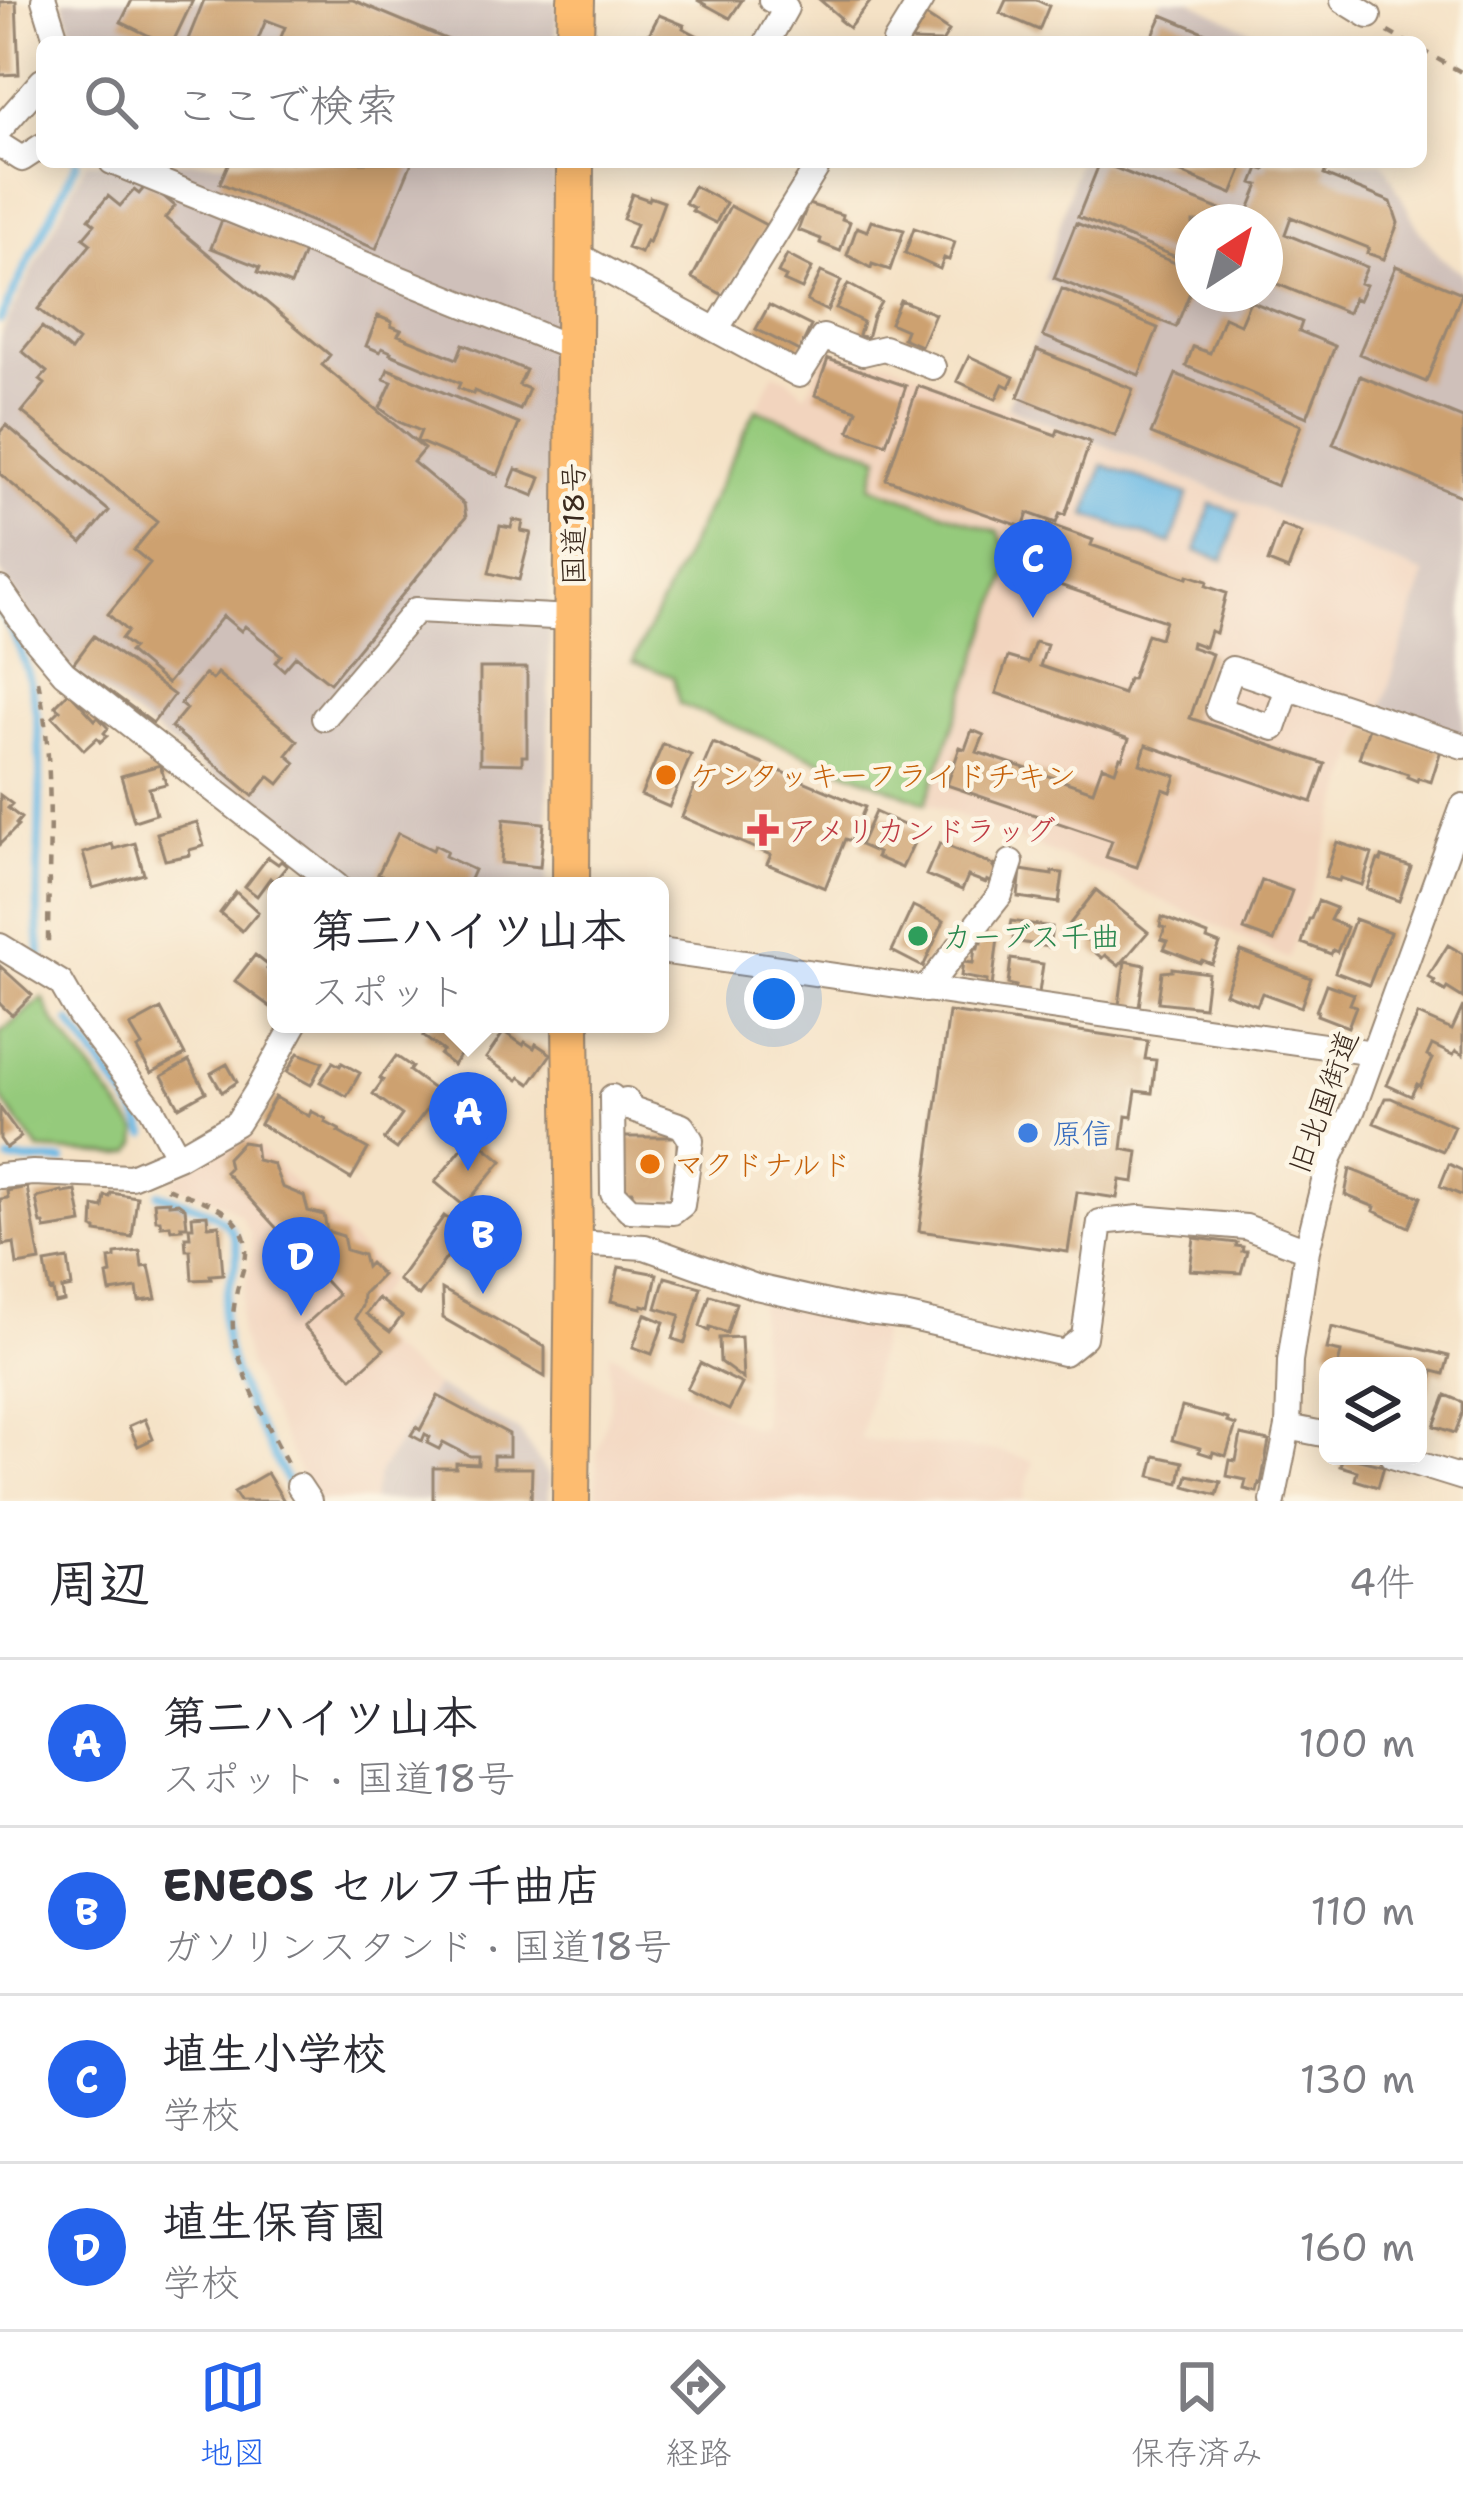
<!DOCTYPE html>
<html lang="ja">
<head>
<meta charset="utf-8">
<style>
	body { margin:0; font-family:"Shantell Sans","Klee One",sans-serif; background:#f7f7f7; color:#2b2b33 }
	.controls { position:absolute; right:36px; bottom:36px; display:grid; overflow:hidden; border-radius:18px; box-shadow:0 6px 30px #0003 }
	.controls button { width:108px; height:108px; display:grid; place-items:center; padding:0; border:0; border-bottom:3px solid #e1e1e2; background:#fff; color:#2b2b33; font:60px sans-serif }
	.compass { position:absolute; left:1175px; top:204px; width:108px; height:108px; border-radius:50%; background:#fff; box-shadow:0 6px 30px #0003; rotate:36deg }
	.you { position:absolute; left:774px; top:999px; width:42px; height:42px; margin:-30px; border:9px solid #fff; border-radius:50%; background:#1a73e8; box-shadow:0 0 0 18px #1a73e833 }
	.badge { display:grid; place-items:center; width:78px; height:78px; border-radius:50%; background:#2563eb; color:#fff; font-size:39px; font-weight:700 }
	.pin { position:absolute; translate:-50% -99px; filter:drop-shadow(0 3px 6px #0008) }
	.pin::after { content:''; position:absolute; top:63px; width:42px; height:36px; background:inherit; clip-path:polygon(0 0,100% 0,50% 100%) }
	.popup { position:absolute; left:267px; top:877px; width:402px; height:156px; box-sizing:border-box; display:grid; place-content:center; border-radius:18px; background:#fff; filter:drop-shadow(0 3px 9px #0005); font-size:39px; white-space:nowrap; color:#7c7c81 }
	.popup b { font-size:45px; color:#2b2b33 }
	.popup::after { content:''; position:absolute; left:50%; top:100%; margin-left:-24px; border:24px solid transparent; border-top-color:#fff }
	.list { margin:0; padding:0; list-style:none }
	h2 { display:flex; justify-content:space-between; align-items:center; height:156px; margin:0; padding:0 48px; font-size:51px }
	h2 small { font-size:39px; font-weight:400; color:#7c7c81 }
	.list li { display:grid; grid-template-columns:78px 1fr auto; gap:36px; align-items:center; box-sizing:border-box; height:168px; padding:0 48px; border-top:3px solid #e1e1e2 }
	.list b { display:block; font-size:45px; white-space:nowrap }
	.list p { margin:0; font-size:39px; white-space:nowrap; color:#7c7c81 }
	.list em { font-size:39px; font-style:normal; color:#7c7c81 }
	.icon { flex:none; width:66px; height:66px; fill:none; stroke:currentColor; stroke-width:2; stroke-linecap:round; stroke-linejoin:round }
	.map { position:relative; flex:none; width:1463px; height:1501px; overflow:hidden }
	.search { position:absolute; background:#fff; box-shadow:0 6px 30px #0003; left:36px; right:36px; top:36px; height:132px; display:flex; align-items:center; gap:30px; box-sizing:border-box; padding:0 42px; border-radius:18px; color:#7c7c81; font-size:45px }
	.sheet { height:828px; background:#fff }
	nav { display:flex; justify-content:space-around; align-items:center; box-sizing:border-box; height:168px; border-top:3px solid #e1e1e2; background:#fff; font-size:33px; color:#7c7c81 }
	nav a { display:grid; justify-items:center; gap:6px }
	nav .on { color:#2563eb }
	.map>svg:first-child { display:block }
</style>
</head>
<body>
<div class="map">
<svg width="1463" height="1501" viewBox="0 0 1463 1501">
	<rect width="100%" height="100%" fill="#fcf5e5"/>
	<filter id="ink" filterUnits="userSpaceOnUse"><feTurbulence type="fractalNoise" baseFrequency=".00833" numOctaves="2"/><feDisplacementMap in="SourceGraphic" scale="24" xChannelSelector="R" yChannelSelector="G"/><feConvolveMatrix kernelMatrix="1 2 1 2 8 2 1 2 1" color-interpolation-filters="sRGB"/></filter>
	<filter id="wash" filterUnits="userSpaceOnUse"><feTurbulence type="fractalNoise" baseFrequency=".004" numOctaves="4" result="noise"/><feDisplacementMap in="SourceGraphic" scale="48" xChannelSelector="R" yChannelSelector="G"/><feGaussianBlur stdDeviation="2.7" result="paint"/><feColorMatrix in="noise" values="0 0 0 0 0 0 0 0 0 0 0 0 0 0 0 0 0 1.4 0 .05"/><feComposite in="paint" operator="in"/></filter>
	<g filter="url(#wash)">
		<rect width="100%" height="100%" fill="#f5e2c6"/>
		<path fill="#f2d4be" d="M826,352H838L862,361H887L1426,574L1382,706L1367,724L1288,959L1110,876L679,704L673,677L633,661L774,373L788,379L806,395Z
			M243,1131L389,1279L360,1319L389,1350L436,1386L378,1474L372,1501H318L303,1479L248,1365L240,1333V1314L252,1252L250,1233L240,1215L224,1203L168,1183Z
			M759,1301L882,1330L861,1439L999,1451L1033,1461L1023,1501H608L596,1494L597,1454L610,1405L609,1352L751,1428H763Z"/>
		<path fill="#cfc0ba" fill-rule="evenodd" d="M63,0H557L556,42H75Z
			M1161,0H1189L1273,42H1142Z
			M86,162H555L547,886H358L73,669L42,634L0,571V337Z
			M1078,162H1383L1419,230L1440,257L1463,273V738L1382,707L1425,574L1007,407L1058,286L1044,279ZM1193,222H1265V294H1193Z
			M436,1386L519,1431L549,1477V1501H372L378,1474Z"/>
		<path fill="#95ca7c" stroke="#687a4d" stroke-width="3" d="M756,409L880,456L871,486L998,532L1012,561L926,803L679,704L673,677L633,661Z
			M43,998L53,1020L138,1132L137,1145L132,1152L120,1155L39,1150L0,1097V1033Z"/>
		<path fill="#6bb9e5" stroke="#537282" stroke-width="3" d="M1103,465L1188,495L1171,544L1086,515Z
			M1211,504L1239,513L1224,560L1196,551Z"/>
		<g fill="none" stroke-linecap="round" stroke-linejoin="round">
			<path stroke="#6bb9e5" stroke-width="8" d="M0,320L77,162
				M0,612C68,713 25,851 42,965
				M70,1022L136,1112L146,1134
				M10,1160L63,1161
				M159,1194C182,1202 217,1208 231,1230C248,1259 221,1290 223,1319C225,1376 267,1440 291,1490"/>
		</g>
		<g id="blocks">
			<path fill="#cda170" d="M132,0H193L173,42H162L121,22Z
				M204,0H353L453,42H279L285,27L266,20L257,42H187Z
				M697,0H742L730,18Z
				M820,0H867L870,2L849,28L839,20L841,18Z
				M1006,0H1036L1049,6L1039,30L1000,13Z
				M16,1L19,74L0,75V2Z
				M659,15L684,25L683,28L704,39L703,42H645Z
				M1162,15L1227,42H1169L1153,35Z
				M926,16L949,31L942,42L911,41Z
				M229,162H412L376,249L220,183Z
				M1100,162L1223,211L1219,222H1193V264L1078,217Z
				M1155,162H1245L1232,194Z
				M1269,162H1317L1327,166L1324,175L1391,202L1398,223L1384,259L1367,253L1369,248L1291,217L1285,234L1367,267L1360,283L1366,285L1359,300L1354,298L1348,313L1265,279V222H1244L1259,185L1253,183L1259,168L1265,170Z
				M148,183L175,206L165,218L330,355L322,365L424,449L413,462L464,504L466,517L330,683L296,656L284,670L275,662L281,655L245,626L241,631L223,616L167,684L129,652L133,648L121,639L127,631L108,614L150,563L134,550L157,522L22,412L45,384L40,380L47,372L22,351L42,327L71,351L78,341L38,309L91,244L83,238L95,224L89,219L108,196L120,206L134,190L139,194Z
				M694,186L726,203L716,223L692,211L694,208L685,203Z
				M632,194L649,200L650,197L664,202L649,243L646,241L641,253L627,248L636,224L623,219Z
				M808,204L843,215L842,219L850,222L840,251L820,243L821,239L798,230Z
				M730,206L768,226L723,295L692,278Z
				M222,220L304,252L291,285L258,272L260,267L211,248Z
				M871,221L904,230L890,270L872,264L871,268L847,255L857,227L867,231Z
				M1076,223L1193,270V285L1176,327L1054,278Z
				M914,228L955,242L949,260L944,258L940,269L905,253Z
				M787,255L812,268L802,289L784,281L786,277L778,273Z
				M1396,266L1462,293L1426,382L1359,354Z
				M821,272L841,281L827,311L807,301Z
				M848,284L881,302L873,316L867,338L859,335L863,322L836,308Z
				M1062,289L1158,328L1139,375L1043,336Z
				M900,300L935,314L921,346L903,338L906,330L890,323Z
				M1250,301L1302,322L1299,331L1335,346L1307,417L1186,366L1193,347L1210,353L1224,317L1240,324Z
				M769,305L811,326L799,351L756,329Z
				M378,316L392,322L391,326L401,330L398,335L457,359L463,344L526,370L519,385L529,389L520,410L474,391L473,394L458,388L460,383L390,354L391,352L382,348L380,352L366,346Z
				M1037,350L1133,389L1115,436L1018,397Z
				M969,356L1014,377L1009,387L1003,384L996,399L957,381Z
				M828,359L906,386L886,444L849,431L857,410L815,395Z
				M388,369L519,424L498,475L417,441L421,431L399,422L380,408L392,382L384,379Z
				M1176,374L1301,425L1277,486L1151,434Z
				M1360,376L1463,418V497L1333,444Z
				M918,386L1056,435L1058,430L1090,442L1065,515L1060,513L1056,523L1028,513L1023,527L886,479Z
				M6,425L109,511L82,543L0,474V432Z
				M516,469L541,478L534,496L509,486Z
				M513,520L523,522L521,531L531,533L519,580L489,573L500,526L511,528Z
				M1048,524L1093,540L1091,545L1187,578L1188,575L1207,581L1206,586L1226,593L1216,633L1210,631L1205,647L1192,642L1191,647L1212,654L1190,718L1325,764L1312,802L1146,745L1140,764L1176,776L1171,792L1163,789L1137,867L1106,857L1112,841L947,785L960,747L965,749L972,730L984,735L977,752L1093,791L1102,766L1115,771L1120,757L1122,758L1129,739L996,693L1008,657L1028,663L1035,642L1047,645L1040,666L1123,694L1128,679H1132L1147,634L1160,638L1165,621L1030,575Z
				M1281,525L1302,533L1288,570L1268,562Z
				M94,636L174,695L153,723L73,664Z
				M480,668H527V756H522V764L480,763Z
				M217,673L298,741L287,755L296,763L279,784L269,776L253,796L171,727L186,709L180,704L205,674L212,680Z
				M69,692L95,720L98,717L108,728L104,733L107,736L100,742L97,738L84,750L53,717L60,710L55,706Z
				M1369,727L1441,750L1431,782L1418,778L1417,781L1407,777L1408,774L1359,758Z
				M713,743L865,807L851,841L845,839L825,888L767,864L771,855L682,817Z
				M663,744L691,755L669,807L641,795Z
				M160,765L166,784L149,788L156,814L134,821L121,776Z
				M0,795L12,804L8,808L21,818L16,824L18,826L0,844Z
				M875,812L919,832L902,868L876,857L878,853L860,845Z
				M504,819L544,823L540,867L501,863Z
				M197,822L204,846L189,850L190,855L165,860L157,833Z
				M398,833L433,850L435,845L447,851L445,856L474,870L467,886H402L378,874Z
				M1337,842L1372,854L1362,885L1340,878L1339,881L1325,877Z
				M135,843L144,874L93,888L83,853L112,844L114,849Z
				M940,843L994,865L993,867L999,870L993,883L987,880L986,883L968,876L962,890L926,875Z
				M268,857L278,864L281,861L287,866L274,882L270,878L257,896L245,887Z
				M1382,857L1411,867L1399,901L1367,889L1378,860L1381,861Z
				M1021,870L1052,875V872L1063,873L1059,903L1018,897Z
				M1262,880L1292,891L1274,941L1244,930Z
				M1096,890L1148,932L1119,966L1105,955L1102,958L1092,950L1095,946L1069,925Z
				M236,892L258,912L242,931L220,913Z
				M1318,901L1336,908L1330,920L1347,927L1337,952L1333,950L1331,954L1302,943L1309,919H1311Z
				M913,906L944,921L923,967L892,951Z
				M1162,917L1208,935L1207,939L1220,944L1212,964L1202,960L1200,963L1164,949L1168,941L1161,939L1165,928L1160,926Z
				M1355,919L1390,932L1369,985L1335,972Z
				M1011,921L1052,927L1049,947L1013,941L1014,930H1009Z
				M983,936L998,938L992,987L986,986L987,981L961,976L963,962L973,963L975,948H978L979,943H982Z
				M1448,945L1463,954V998L1447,988L1445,991L1433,984L1435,981L1428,977Z
				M1241,951L1311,978L1301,1007L1262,993L1257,1005L1225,993Z
				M255,955L269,966L267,969L276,976V1011L235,981Z
				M1011,959L1043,964L1039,993L1015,989L1016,986L1008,984Z
				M1125,961L1145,965L1139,1007L1119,1005Z
				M0,966L32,995L12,1015L0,1004Z
				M1172,968L1208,973L1204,1007L1158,1002L1162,972L1172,971Z
				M1326,984L1354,994L1350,1004L1356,1006L1348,1027L1317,1015L1318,1011H1316Z
				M1463,1006V1055L1456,1051L1453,1055L1432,1045L1427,1056L1433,1059L1420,1086L1417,1084L1411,1096L1387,1085L1418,1015L1452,1030Z
				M161,1009L185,1055L151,1073L137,1049L142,1046L130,1026Z
				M949,1012L1148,1041L1145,1059L1156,1060L1152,1093L1136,1091L1132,1117L1126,1116L1122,1149L1138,1152L1134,1182L1120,1180L1117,1198L1077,1192L1068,1252L919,1231Z
				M432,1024H455L473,1037L453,1065L440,1055L443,1051L423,1036Z
				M504,1032L523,1045L525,1042L534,1048L536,1044L551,1054L530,1084L520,1077L518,1080L486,1058Z
				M298,1053L323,1062L311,1085L287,1072Z
				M396,1056L412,1067L409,1071L439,1093L397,1149L384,1140L402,1115L373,1094L383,1080L380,1078Z
				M189,1061L206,1092L179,1107L162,1076Z
				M333,1062L340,1066L342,1063L360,1073L347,1096L320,1082Z
				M227,1064L237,1082L222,1092L211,1073Z
				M275,1097L309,1116L311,1111L326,1119L325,1122L340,1130L338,1132L368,1149L351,1179L260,1124Z
				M1385,1098H1391L1454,1126L1443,1151L1374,1123Z
				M0,1108L21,1137L6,1148L0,1139Z
				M472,1136L502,1161L464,1206L435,1182Z
				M624,1137H677V1199H632V1191H624Z
				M242,1142L255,1144L257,1160L273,1164L282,1187L304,1196L308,1211L324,1215L327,1231L343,1236L346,1250L363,1255L366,1267L370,1263L382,1275L363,1294L362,1306L355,1318L384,1349L352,1378L304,1326L338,1295L225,1172L229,1168L227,1158Z
				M1449,1164L1463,1171V1196L1440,1186Z
				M1350,1169L1421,1197L1409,1227L1374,1211L1375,1207L1345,1195Z
				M27,1187L40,1261L17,1265L14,1243L3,1245L0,1199L8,1198L7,1191Z
				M62,1191L63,1193L76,1191L82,1223L45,1229L44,1224H41L36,1198Z
				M111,1193L137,1197L132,1237L96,1232V1229L93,1228L94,1206L103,1208L105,1196L110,1197Z
				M169,1201V1204L178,1203L185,1208L187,1226H181L182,1229L171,1230L170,1225L161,1226L160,1220H156L154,1202Z
				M207,1215L208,1226L219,1225L223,1274L210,1275L211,1279L192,1280L190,1250H186L185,1237H190L189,1227H193L192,1216Z
				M444,1216L465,1232L419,1296L398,1280Z
				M1194,1238L1237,1243L1236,1246L1243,1247L1242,1251H1247L1241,1273L1190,1270Z
				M140,1251L142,1267L149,1266L156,1299L139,1301L137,1288L110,1292L107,1275L111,1274L109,1259L115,1258V1254Z
				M68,1259L72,1287L62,1289L64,1301L55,1303L53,1290L50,1291L45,1263Z
				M619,1267L657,1274L650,1307L642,1305V1308L611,1301Z
				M665,1277L701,1287L685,1343L673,1339L680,1315L656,1308Z
				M442,1289L545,1347V1377L443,1318Z
				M710,1295L736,1303L727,1333L710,1327L709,1331L700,1326Z
				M378,1298L402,1316L390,1332L366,1314Z
				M645,1314L664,1322L652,1354L633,1347Z
				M1332,1327L1449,1356L1444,1374L1433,1371L1428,1394L1418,1392V1366H1338L1341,1352L1327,1349Z
				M741,1337L743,1379L720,1362L719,1338Z
				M700,1363L742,1384L729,1410L687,1389Z
				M1446,1395L1463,1402V1412L1455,1433L1434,1426Z
				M438,1396L509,1434V1456H493V1468H532L531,1501H433V1468H456V1463L478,1464V1456H470L443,1442L439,1449L427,1443L430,1437L425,1434L422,1441L411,1435L416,1427L420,1430Z
				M1182,1407L1228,1419L1227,1422L1236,1425L1226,1456L1213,1452L1212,1456L1199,1452L1200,1448L1172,1440Z
				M145,1419L153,1439L138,1446L129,1426Z
				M1241,1435L1269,1441L1261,1484L1259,1483L1257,1492L1244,1489L1246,1480L1227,1476L1230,1460L1236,1461Z
				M1155,1456L1183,1462L1179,1483L1150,1476Z
				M1343,1456L1384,1466L1378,1487L1355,1480L1357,1471L1340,1466Z
				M267,1473L284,1501H240L234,1492Z
				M1188,1475L1221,1482L1217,1495L1185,1486Z"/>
		</g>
	</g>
	<g filter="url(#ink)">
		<use href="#blocks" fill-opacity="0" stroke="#988672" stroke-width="3"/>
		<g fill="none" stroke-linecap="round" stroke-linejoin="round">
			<defs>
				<path id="minor" d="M44,0L57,42
					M1343,0L1369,16
					M767,42L786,8L771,0
					M895,42L921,0
					M0,129L42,81
					M0,145L22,159L42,146
					M112,162L574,349
					M574,253L716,330L820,162
					M716,330L799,375L823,337L863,353L884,348L933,367
					M0,589L31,634L64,673L337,886
					M1288,688L1274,728L1218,709L1232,669L1463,746
					M324,718L416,610L572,618
					M0,946L61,983L80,1016L152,1109L178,1157
					M660,951L1373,1053
					M925,990L1000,895L1011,862
					M612,1097L613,1193L630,1210L673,1212L682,1205L691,1140L682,1126L632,1109L626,1100
					M0,1176L33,1173L131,1177L178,1157L237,1123L261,1085L295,1024
					M574,1243L645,1247L756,1287L868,1312L908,1317L1064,1353L1084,1337L1100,1222L1140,1218L1246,1227L1307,1250
					M1288,1427L1328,1435
					M1392,1456L1463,1478
					M299,1486L309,1501
					M1273,1501L1288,1427L1290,1361L1307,1250L1330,1158L1353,1109L1463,806"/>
				<path id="highway" d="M575,42L576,0
					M571,886L575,162
					M571,1501L574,1243L571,1024"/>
			</defs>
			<use href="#minor" stroke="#988672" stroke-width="28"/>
			<use href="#highway" stroke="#988672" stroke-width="40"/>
			<path stroke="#988672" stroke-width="4.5" stroke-dasharray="9 9" stroke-linecap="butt" d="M1388,32L1406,42
				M1421,50L1463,73
				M38,681C56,763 48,860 48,944
				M167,1188C198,1200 249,1210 246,1254C245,1266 240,1279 237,1290C234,1306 231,1320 234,1336C243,1382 268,1424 288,1465"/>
			<use href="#minor" stroke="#fff" stroke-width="24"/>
			<use href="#highway" stroke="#fdbc6f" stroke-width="36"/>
		</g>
	</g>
	<g fill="#e8710a" stroke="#fcf5e5" stroke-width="4.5">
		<circle cx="666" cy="775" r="12"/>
		<circle cx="650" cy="1164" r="12"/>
	</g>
	<path fill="#e0444e" stroke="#fcf5e5" stroke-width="4.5" d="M757 812h12v12h12v12h-12v12h-12v-12h-12v-12h12z"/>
	<circle fill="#2e9e5b" stroke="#fcf5e5" stroke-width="4.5" cx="918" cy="936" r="12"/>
	<circle fill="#3f7fe0" stroke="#fcf5e5" stroke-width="4.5" cx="1028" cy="1133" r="12"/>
	<g text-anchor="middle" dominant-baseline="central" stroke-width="9" stroke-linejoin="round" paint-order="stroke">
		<g font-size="30" fill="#3b2a1e" stroke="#fcf5e5">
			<text transform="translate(573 524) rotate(-90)">国道18号</text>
			<text transform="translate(1323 1102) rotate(-70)">旧北国街道</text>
		</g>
		<g font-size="30" fill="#c56008" stroke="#fcf5e5" text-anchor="start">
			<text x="690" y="775">ケンタッキーフライドチキン</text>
			<text x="674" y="1164">マクドナルド</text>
		</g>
		<g font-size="30" fill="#be3a42" stroke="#fcf5e5" text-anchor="start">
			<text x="787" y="830">アメリカンドラッグ</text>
		</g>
		<g font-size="30" fill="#27864d" stroke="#fcf5e5" text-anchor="start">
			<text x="942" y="936">カーブス千曲</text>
		</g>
		<g font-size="30" fill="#366cbe" stroke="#fcf5e5" text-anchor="start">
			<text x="1052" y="1133">原信</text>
		</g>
	</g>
</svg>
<div class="controls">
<button><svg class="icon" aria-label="layers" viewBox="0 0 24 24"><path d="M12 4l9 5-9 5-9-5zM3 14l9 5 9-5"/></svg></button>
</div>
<svg class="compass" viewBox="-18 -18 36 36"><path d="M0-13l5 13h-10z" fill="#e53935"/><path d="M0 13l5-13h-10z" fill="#7c7c81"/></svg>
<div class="you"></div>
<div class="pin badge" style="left:468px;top:1171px">A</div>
<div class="popup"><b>第二ハイツ山本</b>スポット</div>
<div class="pin badge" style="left:483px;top:1294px">B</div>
<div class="pin badge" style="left:1033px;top:618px">C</div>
<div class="pin badge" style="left:301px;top:1316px">D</div>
<div class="search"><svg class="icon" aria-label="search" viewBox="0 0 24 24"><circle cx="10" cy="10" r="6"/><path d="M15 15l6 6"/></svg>ここで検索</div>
</div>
<section class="sheet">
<h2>周辺<small>4件</small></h2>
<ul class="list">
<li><span class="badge">A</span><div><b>第二ハイツ山本</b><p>スポット · 国道18号</p></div><em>100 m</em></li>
<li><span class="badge">B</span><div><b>ENEOS セルフ千曲店</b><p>ガソリンスタンド · 国道18号</p></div><em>110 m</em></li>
<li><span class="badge">C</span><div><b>埴生小学校</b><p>学校</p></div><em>130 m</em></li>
<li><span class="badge">D</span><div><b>埴生保育園</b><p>学校</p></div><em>160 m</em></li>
</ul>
</section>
<nav>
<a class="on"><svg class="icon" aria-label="map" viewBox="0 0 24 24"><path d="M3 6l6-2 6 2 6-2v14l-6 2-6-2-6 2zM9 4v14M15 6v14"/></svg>地図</a>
<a><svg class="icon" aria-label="directions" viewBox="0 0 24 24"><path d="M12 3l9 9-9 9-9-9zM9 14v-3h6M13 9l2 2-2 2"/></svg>経路</a>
<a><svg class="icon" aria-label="saved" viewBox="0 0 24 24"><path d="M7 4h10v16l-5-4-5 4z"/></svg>保存済み</a>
</nav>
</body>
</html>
